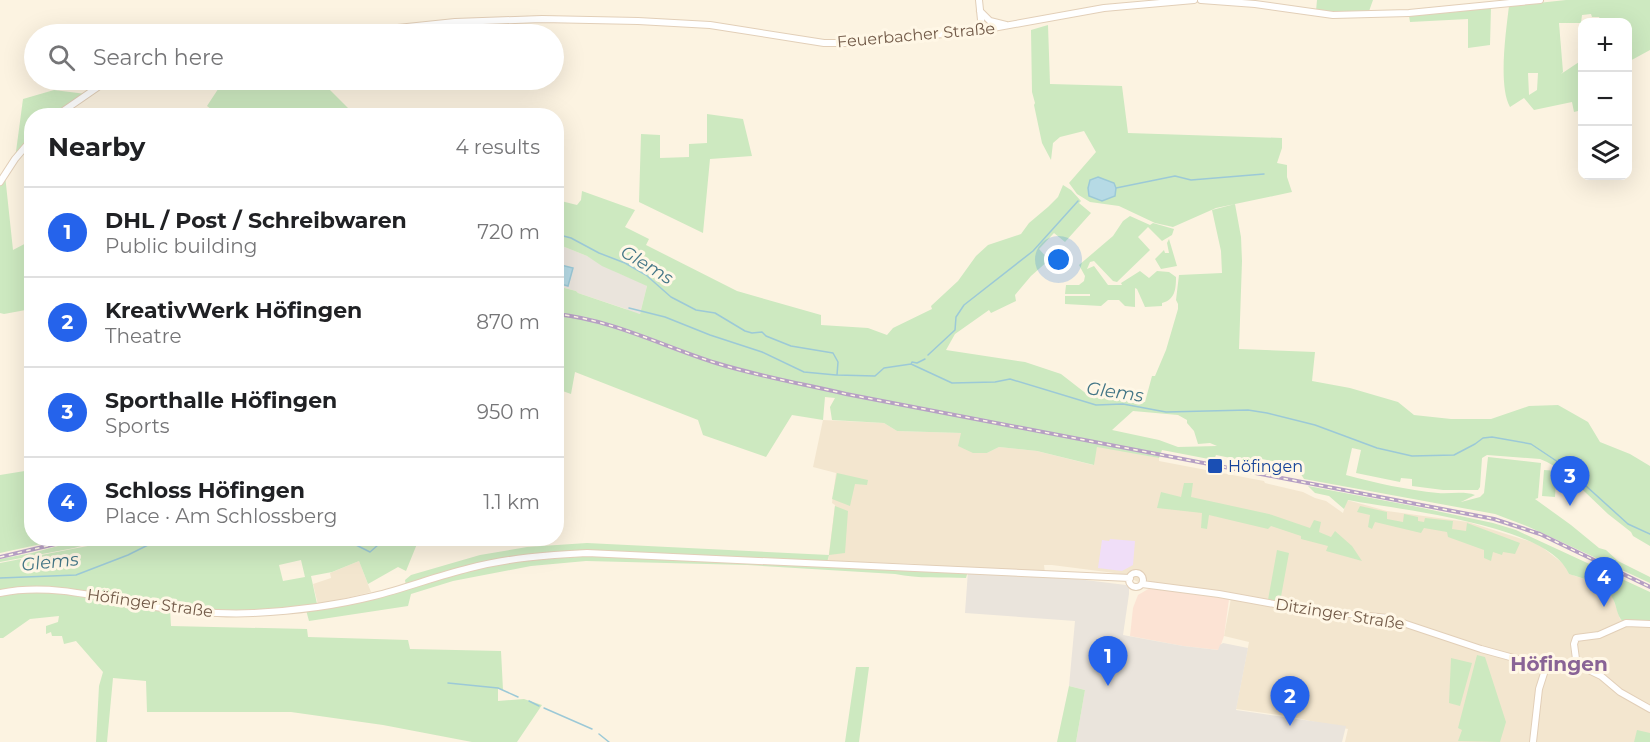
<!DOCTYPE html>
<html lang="en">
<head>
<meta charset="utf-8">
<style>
	body { margin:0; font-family:Montserrat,sans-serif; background:#f2f2f2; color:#202124 }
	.controls { position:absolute; right:18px; top:18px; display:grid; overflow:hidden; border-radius:12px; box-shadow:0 6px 24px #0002 }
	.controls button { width:54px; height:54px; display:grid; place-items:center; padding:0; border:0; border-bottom:2px solid #e0e0e0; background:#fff; color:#202124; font:30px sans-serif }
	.you { position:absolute; left:1059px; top:260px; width:21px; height:21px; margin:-15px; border:4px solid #fff; border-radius:50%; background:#1a73e8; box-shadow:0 0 0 9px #1a73e833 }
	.badge { display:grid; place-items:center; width:39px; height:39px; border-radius:50%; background:#2563eb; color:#fff; font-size:20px; font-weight:700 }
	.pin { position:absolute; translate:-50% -50px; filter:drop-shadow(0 2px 3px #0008) }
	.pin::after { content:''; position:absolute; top:32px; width:21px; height:18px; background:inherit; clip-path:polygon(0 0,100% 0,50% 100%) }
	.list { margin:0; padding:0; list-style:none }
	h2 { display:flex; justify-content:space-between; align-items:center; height:78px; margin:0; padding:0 24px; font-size:26px }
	h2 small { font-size:20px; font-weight:400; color:#757577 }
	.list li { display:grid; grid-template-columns:39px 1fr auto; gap:18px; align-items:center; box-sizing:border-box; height:90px; padding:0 24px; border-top:2px solid #e0e0e0 }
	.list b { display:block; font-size:22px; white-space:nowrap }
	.list p { margin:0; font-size:20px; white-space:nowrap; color:#757577 }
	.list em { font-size:20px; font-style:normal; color:#757577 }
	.icon { flex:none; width:33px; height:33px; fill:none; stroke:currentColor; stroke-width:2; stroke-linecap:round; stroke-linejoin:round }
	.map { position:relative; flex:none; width:1650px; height:742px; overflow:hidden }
	.search { position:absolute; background:#fff; box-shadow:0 6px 24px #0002; left:24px; top:24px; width:540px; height:66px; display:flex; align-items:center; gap:15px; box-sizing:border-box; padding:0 21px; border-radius:33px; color:#757577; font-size:22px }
	.panel { position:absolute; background:#fff; box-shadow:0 6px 24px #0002; left:24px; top:108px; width:540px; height:438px; border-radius:24px }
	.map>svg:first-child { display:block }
</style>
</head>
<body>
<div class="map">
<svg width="1650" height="742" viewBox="0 0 1650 742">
	<rect width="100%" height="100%" fill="#fcf3e1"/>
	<path fill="#f3e6cf" d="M823,420L884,423L897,431L962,433L987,453L999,447L1037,451L1093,465L1097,446L1159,458V461L1264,481L1265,483L1303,492L1315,498L1326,501L1343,513L1347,500L1387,511L1468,522L1538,544L1565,565L1569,574L1594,582L1605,591L1613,598L1620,619L1627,624H1650V742H1345L1348,729L1287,716L1236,709L1249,642L1224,636L1232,593L1142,584L1122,574L1052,565H1044L1045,573L968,570L918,564L828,561L835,505L832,503L836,473L813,467Z
		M359,561L371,592L318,605L313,584L331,578L330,573Z"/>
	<path fill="#fce3d4" d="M1150,588L1229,599L1224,636L1219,650L1183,646L1130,636L1133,608L1138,595Z"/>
	<path fill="#eae4dc" d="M557,244L587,256L618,273L645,284L647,286L640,314L628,311L626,309L578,293L576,291L557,286Z
		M968,571L1069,578L1126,585L1129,588V594L1123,635L1183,646L1218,650L1220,645L1223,643L1248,648L1236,710L1346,726L1342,742H1076L1085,690L1069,686L1075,621L965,613Z"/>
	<path fill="#f0def8" d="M1110,539L1135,541L1133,565L1122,571L1098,568L1102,540L1109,541Z"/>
	<path fill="#cde9c0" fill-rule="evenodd" d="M1317,0H1373L1368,14L1316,11Z
		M1566,0H1650V50L1628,62V22H1601L1599,17H1592L1591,14L1582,15L1581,23H1559L1563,72L1561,74L1582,60V110L1574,112L1572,102L1534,110L1524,98L1510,107C1498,86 1506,31 1509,6ZM1528,73H1538L1537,90L1529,95Z
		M1491,7L1490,45L1468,48V19L1410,22L1409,16Z
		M1048,25L1050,84L1122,86L1128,133L1282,138V148L1277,163L1287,165V177L1292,192L1216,208L1173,227L1155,223L1119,206L1090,202L1077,194L1069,183L1096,152L1084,131L1060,137L1053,143L1051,160L1042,143L1034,105L1035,103L1032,92L1031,30Z
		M224,80H320L348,108L359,115H219L207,106Z
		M54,90L86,94L56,115L32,116L31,139L15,159L23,99Z
		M707,114L743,119L752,156L710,159L703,233L639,202L641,134L660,135V158L689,157V144L707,143Z
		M5,175L13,250L32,240L31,309L4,314L0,313V182Z
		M1063,185L1071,190L1081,201L1079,203L1091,213L1065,242L1054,233L1039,249L1049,260L1031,276L1015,295L1016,301L991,313L989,310L955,334L946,350L1025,362L1061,374L1088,395L1145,402L1152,376H1155L1166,350L1178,309V304L1176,300L1179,275L1222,273L1221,251L1212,210L1235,204L1241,237L1242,261L1239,349L1315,352L1312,381L1350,388L1398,402L1414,415L1451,419H1491L1529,406L1558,405L1588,422L1600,442L1630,454L1650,466V546L1633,536L1631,532L1608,514L1563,471L1547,462L1540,459L1487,455L1482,458L1480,487L1478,490H1443L1412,486V479L1401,478L1400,482L1356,473L1361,450L1352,448L1346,475C1376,483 1407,490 1438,493C1450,494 1464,491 1475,495L1461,502L1480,497L1484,493L1488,457L1541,463L1538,498L1535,499L1571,525L1599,548L1606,550L1618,561L1650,577V583L1529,527L1495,514L1304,479L1297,468L1283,463L1262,459L1250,462L1216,455L1214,460L1162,450L1159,458L1097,447L1094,465L1037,451L999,447L987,453H973L958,446L961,433L897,431L884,423L832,420L830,407L835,398L825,397L823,420L792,415L766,457L703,435L698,420L575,372L571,394L557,389V286L576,291L578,293L640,314L647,286L602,266L587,256L557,244V200L577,205L581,200L582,191L635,210L625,227L649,239L646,245L737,291L821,315V325L868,328L887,335L893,328L932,309L931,306L958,281L976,256L988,245L1021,234L1029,223L1048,207L1058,197ZM1133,411L1178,415L1187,420V423L1194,431L1198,444L1210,443L1217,446L1178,447L1159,440L1112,430Z
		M1130,216L1150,225L1153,223L1174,229L1172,235L1162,241L1148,227L1138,237L1150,250L1117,282L1113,281L1094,261L1090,262L1087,269L1094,266L1108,285H1122L1121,283L1140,271L1149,278L1157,271L1169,272L1176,277C1176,289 1175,300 1162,303V306L1145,307L1137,289L1135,288V307L1125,306L1119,300H1108L1101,306L1065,304V296H1090V294H1065L1066,285H1079L1084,281L1085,276L1079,265L1113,236L1123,221Z
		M1169,239L1177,266L1161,269L1155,259L1164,250L1165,253H1169L1167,243Z
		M31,470L32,538L64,539L0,553V475Z
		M1544,470L1560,471L1559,481H1556L1555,497L1542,496Z
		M837,473L868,480L867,485L855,484L850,506L832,499Z
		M1184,483H1193L1191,497L1269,514L1310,528L1314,520L1321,522L1319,532L1331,537L1335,531L1352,546L1362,561L1326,551L1328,546L1301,539V536L1271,526L1268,529L1209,515L1207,529L1201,528L1202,513L1157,508L1161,492L1181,497Z
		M1308,486L1413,506L1493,523L1516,530L1650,592V624C1643,624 1632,626 1626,623C1617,620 1617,606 1613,599C1605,583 1584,579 1569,574C1548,524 1399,510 1348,500L1344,509L1329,496L1315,493Z
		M835,506L848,511L845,553L829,555L827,563L968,571L966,578C942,577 919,579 895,574L747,565L586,561L531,566L453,581L411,594L408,606L309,621L306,610L406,586L405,580L411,575L480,555L527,547L587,543L829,555Z
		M1360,506L1387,512V519L1403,522L1404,514L1418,517V521L1424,522L1425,518L1453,521L1452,529L1466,531L1467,523L1520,543L1515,554L1503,552L1502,555L1493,552L1491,561L1484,558V550L1448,537L1447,532L1424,528L1421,533L1375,522L1372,529L1368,527L1370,515L1357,512Z
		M84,539H106L74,548L0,562V559L32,553Z
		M113,539H419L406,571L398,567L368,584L359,561L332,572L311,576L317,604C258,611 194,618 138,598L136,603L170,609L171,626L307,629L308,637L408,640L410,649L501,651L503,690L498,688V701L524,699L542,705L517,742H472L383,725L291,712H147L146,681L113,678L107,742H96L99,686L103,672L76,641L64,644L62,636H52L51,632L46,634V626L58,622L59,616L30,619L3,638H0V563L98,544ZM301,560L305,577L283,581L279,565Z
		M1277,550L1289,553L1280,602L1268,600Z
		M1477,655L1485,657L1506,722L1500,742L1458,741L1462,730L1458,728Z
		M1451,658L1472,663L1460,706L1449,703Z
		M856,667H869L859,742H845Z
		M1069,686L1085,690L1076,742H1057Z
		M1637,730L1650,733V742H1634Z"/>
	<path fill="#b6dae5" stroke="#9cc9d7" stroke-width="1.5" d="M1098,177L1114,183L1116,188L1115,196L1102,201L1089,196L1088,188L1090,180Z
		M557,264L573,268L568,286L557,283Z"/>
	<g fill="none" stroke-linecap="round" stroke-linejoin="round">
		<path stroke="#9cc9d7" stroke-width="1.5" d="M1116,188L1175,176L1191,180L1264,174
			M556,234L571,238L599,253L625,263L646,275L671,297L696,310L715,313L745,331L752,333L762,332L766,336L791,346L833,353L838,362L837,375L875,376L884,368L911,364L952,383L995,382L1010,379L1096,405L1123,404L1166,412L1248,410L1267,413L1315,425L1377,448L1412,456L1454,455L1475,444L1483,438L1492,437L1531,444L1564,466L1628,524L1650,534
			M629,308L665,317L710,335L762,352L804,372L836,375
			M928,355L955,330L956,317L964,305L1033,251L1078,201
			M911,364L912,362L917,363L925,359
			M181,538L200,545L235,543L253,538
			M346,538L352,543L370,552L386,538
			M0,578L76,575L128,555L158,540L168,538
			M448,683L498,688L518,697
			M529,701L539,706
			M544,708L592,729
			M599,734L609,742"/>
		<defs>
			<path id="secondary" d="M979,0L982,30
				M1201,0L1255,4L1333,15L1409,13L1540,0
				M980,11L990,21L1006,25
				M340,34L455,22L542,19L638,21L710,25L824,43H856L982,30L1104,8L1194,0
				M56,116L108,80
				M0,182L15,159L32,139
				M1129 580a7 7 0 1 1 14 0a7 7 0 1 1-14 0Z
				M1142,584L1219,594L1302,609L1388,618L1481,649L1546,667L1560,668L1574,663L1601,676L1620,692L1650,709
				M0,593C50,583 99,597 148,606C183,611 218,615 253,613C294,611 334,606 374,596C406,588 437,576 470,568C508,558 547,555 587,553L1130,578
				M1574,663L1576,659L1574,644L1576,638L1599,635L1626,623L1650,624
				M1533,742L1539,689L1546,667"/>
		</defs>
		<use href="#secondary" stroke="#e2cfb8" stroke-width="8"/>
		<use href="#secondary" stroke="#fff" stroke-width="6"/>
		<defs>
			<path id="rail" d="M556,314C613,320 662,346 716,363C758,376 803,384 846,394L1494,519L1540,534L1650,587
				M0,557L81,538"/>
		</defs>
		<use href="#rail" stroke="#b6a0c4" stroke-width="4"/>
		<use href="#rail" stroke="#fff7e6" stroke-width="1.5" stroke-dasharray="4.5" stroke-linecap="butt"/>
	</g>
	<rect fill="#1a4fb4" stroke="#fff7e6" stroke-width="2" x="1207" y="458" width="16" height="16" rx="3"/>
	<g text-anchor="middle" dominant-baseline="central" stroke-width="6" stroke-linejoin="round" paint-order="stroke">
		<g font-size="16" fill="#725a48" stroke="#fff7e6">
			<text transform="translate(916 35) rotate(-5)">Feuerbacher Straße</text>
			<text transform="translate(150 603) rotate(8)">Höfinger Straße</text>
			<text transform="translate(1340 614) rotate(9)">Ditzinger Straße</text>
		</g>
		<g font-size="16" fill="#164399" stroke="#fff7e6" text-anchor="start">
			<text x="1228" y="466">Höfingen</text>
		</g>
		<g font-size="18" font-style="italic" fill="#427586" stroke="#fff7e6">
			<text transform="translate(647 265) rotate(31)">Glems</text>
			<text transform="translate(1115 392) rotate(8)">Glems</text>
			<text transform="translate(50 562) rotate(-6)">Glems</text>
		</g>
		<g font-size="20" font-weight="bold" fill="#896396" stroke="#fff7e6">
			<text x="1559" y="664">Höfingen</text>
		</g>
	</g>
</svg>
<div class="controls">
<button>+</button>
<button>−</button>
<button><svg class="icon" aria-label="layers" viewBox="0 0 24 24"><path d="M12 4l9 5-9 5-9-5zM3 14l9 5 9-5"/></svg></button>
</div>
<div class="you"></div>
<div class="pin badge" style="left:1108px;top:686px">1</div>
<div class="pin badge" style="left:1290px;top:726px">2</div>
<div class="pin badge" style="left:1570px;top:506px">3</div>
<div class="pin badge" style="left:1604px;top:607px">4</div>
<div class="search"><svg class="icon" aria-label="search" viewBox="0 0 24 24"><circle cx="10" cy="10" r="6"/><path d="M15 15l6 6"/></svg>Search here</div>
<section class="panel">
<h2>Nearby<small>4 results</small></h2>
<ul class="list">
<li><span class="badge">1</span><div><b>DHL / Post / Schreibwaren</b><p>Public building</p></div><em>720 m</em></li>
<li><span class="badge">2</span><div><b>KreativWerk Höfingen</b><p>Theatre</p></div><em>870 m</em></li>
<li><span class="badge">3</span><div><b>Sporthalle Höfingen</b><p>Sports</p></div><em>950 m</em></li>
<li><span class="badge">4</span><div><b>Schloss Höfingen</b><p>Place · Am Schlossberg</p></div><em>1.1 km</em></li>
</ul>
</section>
</div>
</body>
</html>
